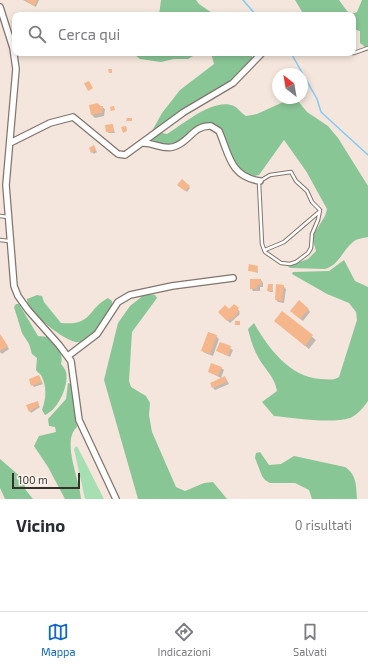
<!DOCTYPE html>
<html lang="it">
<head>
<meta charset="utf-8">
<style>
	body { margin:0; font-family:"Exo 2",sans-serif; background:#f2f2f3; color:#2b2b33 }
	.compass { position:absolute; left:272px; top:68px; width:36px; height:36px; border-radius:50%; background:#fff; box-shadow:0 2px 6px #0003; rotate:329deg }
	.scale { position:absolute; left:12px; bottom:10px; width:68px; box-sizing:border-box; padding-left:4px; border:2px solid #36312d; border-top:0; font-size:11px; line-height:14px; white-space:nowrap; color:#36312d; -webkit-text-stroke:3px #fdf4ee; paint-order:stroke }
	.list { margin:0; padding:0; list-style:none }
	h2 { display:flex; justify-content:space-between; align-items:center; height:52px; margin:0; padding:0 16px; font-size:17px }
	h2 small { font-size:13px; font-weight:400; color:#7c7c81 }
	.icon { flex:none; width:22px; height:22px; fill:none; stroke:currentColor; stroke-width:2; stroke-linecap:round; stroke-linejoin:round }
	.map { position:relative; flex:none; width:368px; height:499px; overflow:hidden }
	.search { position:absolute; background:#fff; box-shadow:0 2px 6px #0003; left:12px; right:12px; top:12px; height:44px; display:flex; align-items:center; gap:10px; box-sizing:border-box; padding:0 14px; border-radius:8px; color:#7c7c81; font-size:15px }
	.sheet { height:112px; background:#fff }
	nav { display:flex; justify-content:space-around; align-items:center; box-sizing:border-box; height:56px; border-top:1px solid #e1e1e2; background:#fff; font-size:11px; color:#7c7c81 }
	nav a { display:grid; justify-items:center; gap:2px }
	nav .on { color:#1067d1 }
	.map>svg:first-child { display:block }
</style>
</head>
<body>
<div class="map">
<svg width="368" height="499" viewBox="0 0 368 499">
	<rect width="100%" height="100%" fill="#f4e6dc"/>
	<path fill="#a6dfb1" d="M76,446L78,448L104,499H85L74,449Z"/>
	<path fill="#89c696" d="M161,0H196L199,4L215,15H159Z
		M295,0H339L347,11L352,14L357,12L362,0H368V46L365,47L360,43V31L356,30L353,32V15H304Z
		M136,53H198L188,59H174L161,62L140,59L135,55Z
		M211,53H251L253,61L237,78L154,133L152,131L162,113L180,90L214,64Z
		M292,98L298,101L307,112L328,126L338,138L368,186V237C363,238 356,239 353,242C342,251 339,265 325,269L290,268L288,266L308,259L316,251L312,237L325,216L327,209L306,171L284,140L259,175L249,177C239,171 231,159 227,148C224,140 224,130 216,126C197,114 189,143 171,145C164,146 156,142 150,139L162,133L167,134C182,125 214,97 234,106C238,108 241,113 246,116L257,114Z
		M344,260L355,281L368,287V401C364,407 357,415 350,418C331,424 294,418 274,416L262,402L277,391C275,376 262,367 256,353C252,345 250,337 248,329L254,323C268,348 290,377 320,379C327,379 333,381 339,377L357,320L356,312L349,303L327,294L292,274L293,272L329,271Z
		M145,294L155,295L157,298L132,332L129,381L131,387L146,396L150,403L149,415L152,432L176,487L185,491L204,483L213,482L227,499H138L104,380L118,323L130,306Z
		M37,295L42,296L44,302L61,323C93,326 87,309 108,298L112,301V306C105,319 96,339 80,342C68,345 26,311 27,299Z
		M16,304H19L38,336L49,337C56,345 64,352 61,364C63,366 65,369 66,372C69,386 58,410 45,415L42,410C46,399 47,388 42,377C41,374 38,373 36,370L37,358L32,354L29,344L22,333L14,307Z
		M68,383L71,384L77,427C61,441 80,480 81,499H65L48,467L34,446L39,436L56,432L55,427L49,426L48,419L66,399Z
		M260,452L269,465L281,464L294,456L345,467C357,475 356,486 357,499H312L309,490L295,483H270L265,480L262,476L255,458L256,453Z
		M0,459L22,478L25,483V489L33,499H5L0,488Z"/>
	<path fill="#0003" d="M23,0H39L36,7Z
		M98,104L105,109L104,116L95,118L92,115L90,106Z
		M112,125L115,133H109L107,132Z
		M94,147L97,152L94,154L92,152Z
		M182,181L190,188L187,192L179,185Z
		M257,267L258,273L249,270Z
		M261,280L263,283V287H260V291H253L251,288Z
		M272,285L273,292H270L268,291Z
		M283,286L286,289L284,303L278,302L276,299Z
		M234,305L240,312L239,313L240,314L230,323L219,312L229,310Z
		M308,309L310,312L303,321L294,314Z
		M282,312L316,340L309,349L275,321Z
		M0,335L9,349L2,354L0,352Z
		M216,336L219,339L213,356L205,353L202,350Z
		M221,343L233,350L230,357L218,351Z
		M221,368L224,370L221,378L209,372Z
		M39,377L43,384L34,387L30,380Z
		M225,377L229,384L215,390L213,388Z
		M37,402L40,407L31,413L30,411Z"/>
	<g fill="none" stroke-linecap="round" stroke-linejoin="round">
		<path stroke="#82cbf4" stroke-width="1.5" d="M243,0L256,15
			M291,53L317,99L321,112L368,155"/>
	</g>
	<path fill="#f4b68a" d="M25,0H37L34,6Z
		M108,69H112V73H109Z
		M89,81L93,88L88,91L84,83Z
		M98,103L99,106H103L102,113L91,115L89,105Z
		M114,106L115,110L111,111L110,107Z
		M127,118H132V121H126Z
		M113,124L114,132H106L105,125Z
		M126,126L127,131L123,133L121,127Z
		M94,145L96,150L91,153L89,148Z
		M182,179L190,186L185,191L177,185Z
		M249,264L258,266L257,272L248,271Z
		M250,279H261V285H257V289H250Z
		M268,284H273L272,291H267Z
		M276,284L284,285L282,301L275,300Z
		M299,300L309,309L300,319L290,311Z
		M234,304L239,308L237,310L239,311L232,320L230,318L227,321L218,312L225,305L229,309Z
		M282,311L313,335L305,346L274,321Z
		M235,321H240V325H235Z
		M208,332L217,335L210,354L201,351Z
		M0,334L8,346L0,351Z
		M220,342L231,346L228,356L216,351Z
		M211,363L222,367L218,376L208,372Z
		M39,375L42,382L31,386L29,379Z
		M225,376L227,382L212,388L210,383Z
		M38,401L39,405L29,412L26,405Z"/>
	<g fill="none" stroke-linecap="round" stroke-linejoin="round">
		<defs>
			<path id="service" d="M346,53H354L368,48
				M291,172L296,181L307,191L312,202L320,210L318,220L312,234L311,248L308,253L296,262L290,264L281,263L265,252L262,244L259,183L260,181L270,175Z
				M0,216L8,217
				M0,240L9,241
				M265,250L284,242L319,212"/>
			<path id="minor" d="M0,7L13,48L16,69L6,185L14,286L18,296L28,310L59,345L71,361L79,420L116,499
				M10,143L50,123L73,117L118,154L125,155L184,112L233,83L262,53
				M142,143C153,142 162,150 173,147C189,143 193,125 211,126L219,131C229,154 230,177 260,181
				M68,356L97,334L118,302L130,295L172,286L233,278"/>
		</defs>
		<use href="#service" stroke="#82756d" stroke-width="4.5"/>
		<use href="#minor" stroke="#82756d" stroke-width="8"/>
		<use href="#service" stroke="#fff" stroke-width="2.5"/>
		<use href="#minor" stroke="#fff" stroke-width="5.5"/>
	</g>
</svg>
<svg class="compass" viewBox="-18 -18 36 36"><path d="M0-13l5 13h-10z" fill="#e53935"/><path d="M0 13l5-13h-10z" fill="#7c7c81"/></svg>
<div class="scale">100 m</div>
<div class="search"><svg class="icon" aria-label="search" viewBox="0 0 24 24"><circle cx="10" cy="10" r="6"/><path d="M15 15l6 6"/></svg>Cerca qui</div>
</div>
<section class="sheet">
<h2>Vicino<small>0 risultati</small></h2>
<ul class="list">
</ul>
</section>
<nav>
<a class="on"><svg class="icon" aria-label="map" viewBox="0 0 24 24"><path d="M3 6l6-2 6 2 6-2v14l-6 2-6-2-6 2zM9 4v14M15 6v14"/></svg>Mappa</a>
<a><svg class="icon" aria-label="directions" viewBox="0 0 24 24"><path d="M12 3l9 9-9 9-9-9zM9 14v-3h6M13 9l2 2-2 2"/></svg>Indicazioni</a>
<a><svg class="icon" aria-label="saved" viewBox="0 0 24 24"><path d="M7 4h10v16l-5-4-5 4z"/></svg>Salvati</a>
</nav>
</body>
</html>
